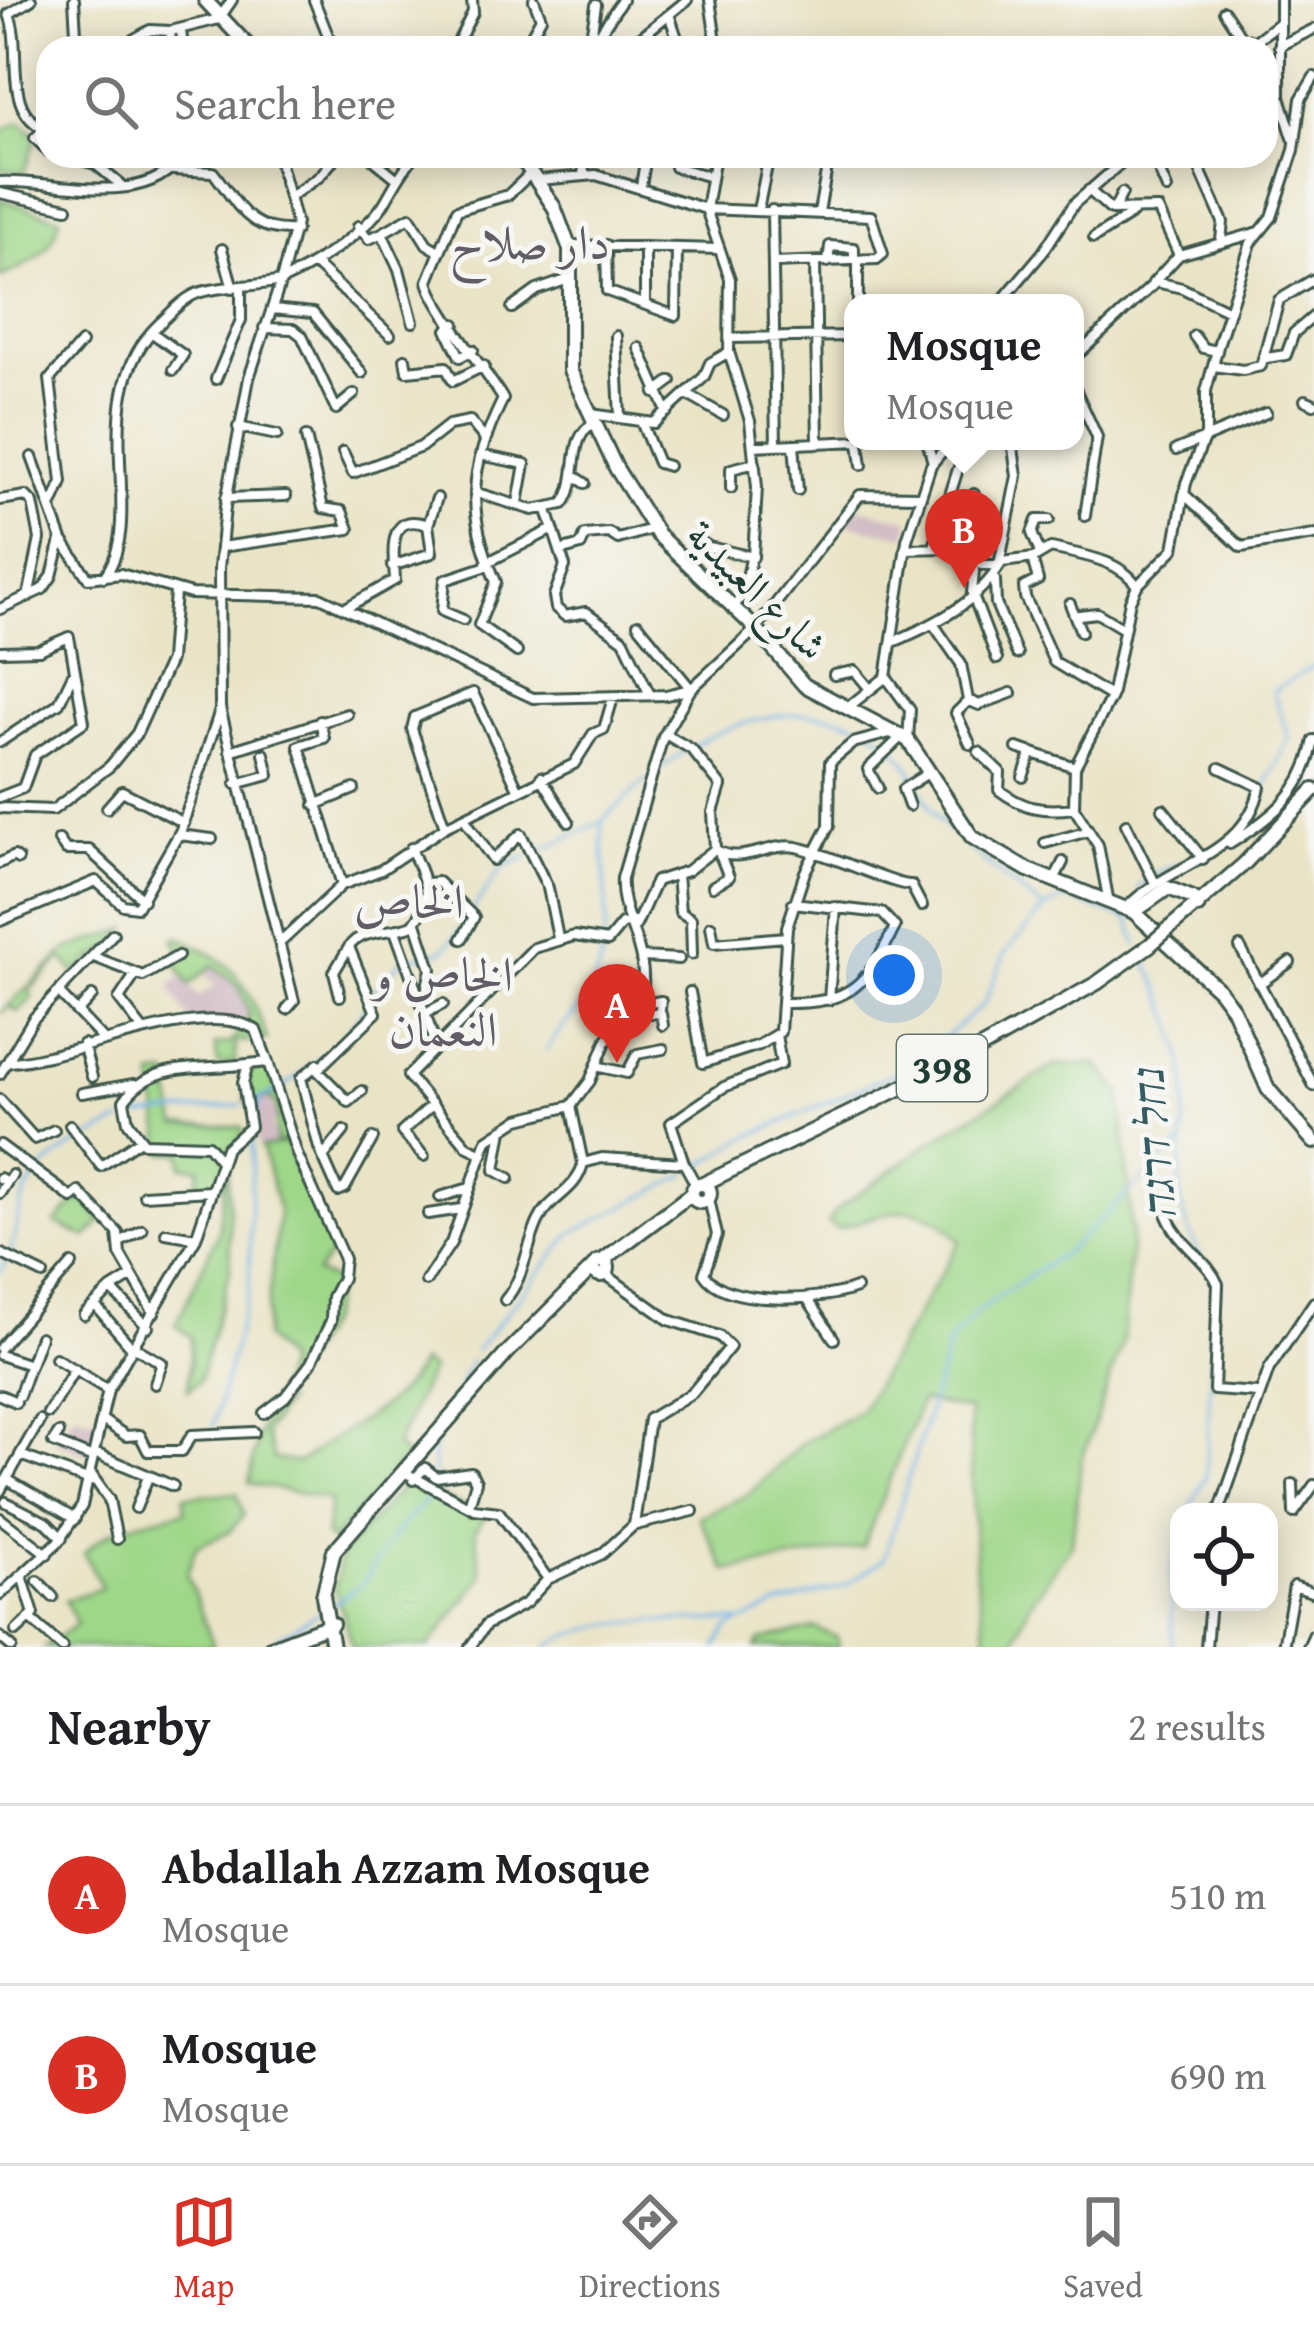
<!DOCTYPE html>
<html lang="en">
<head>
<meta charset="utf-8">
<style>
	body { margin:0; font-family:"Gentium Book Plus",Amiri,"Frank Ruhl Libre",serif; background:#f2f2f2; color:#202124 }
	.controls { position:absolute; right:36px; bottom:36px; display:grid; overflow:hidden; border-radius:24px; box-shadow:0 6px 30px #0003 }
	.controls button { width:108px; height:108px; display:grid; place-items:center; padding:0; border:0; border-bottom:3px solid #e0e0e0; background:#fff; color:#202124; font:60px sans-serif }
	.you { position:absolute; left:894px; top:975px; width:42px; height:42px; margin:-30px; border:9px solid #fff; border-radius:50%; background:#1a73e8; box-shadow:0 0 0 18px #1a73e833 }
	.badge { display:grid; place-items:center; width:78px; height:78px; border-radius:50%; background:#d93025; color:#fff; font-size:39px; font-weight:700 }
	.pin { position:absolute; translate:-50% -99px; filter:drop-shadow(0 3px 6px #0008) }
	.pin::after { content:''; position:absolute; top:63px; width:42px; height:36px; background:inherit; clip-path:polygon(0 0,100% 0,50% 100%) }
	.popup { position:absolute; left:844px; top:294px; width:240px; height:156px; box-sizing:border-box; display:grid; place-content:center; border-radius:24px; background:#fff; filter:drop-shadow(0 3px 9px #0005); font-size:39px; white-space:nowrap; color:#757577 }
	.popup b { font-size:45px; color:#202124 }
	.popup::after { content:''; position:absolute; left:50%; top:100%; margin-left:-24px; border:24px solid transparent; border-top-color:#fff }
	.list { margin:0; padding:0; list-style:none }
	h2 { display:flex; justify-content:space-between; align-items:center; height:156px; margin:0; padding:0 48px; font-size:51px }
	h2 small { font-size:39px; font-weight:400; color:#757577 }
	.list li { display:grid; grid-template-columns:78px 1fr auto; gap:36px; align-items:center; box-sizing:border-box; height:180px; padding:0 48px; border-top:3px solid #e0e0e0 }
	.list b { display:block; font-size:45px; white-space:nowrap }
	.list p { margin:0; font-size:39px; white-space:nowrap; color:#757577 }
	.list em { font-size:39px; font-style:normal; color:#757577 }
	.icon { flex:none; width:66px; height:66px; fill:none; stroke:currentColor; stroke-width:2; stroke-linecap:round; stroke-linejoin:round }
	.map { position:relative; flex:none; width:1314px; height:1647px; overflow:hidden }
	.search { position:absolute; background:#fff; box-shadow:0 6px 30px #0003; left:36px; right:36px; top:36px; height:132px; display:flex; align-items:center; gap:30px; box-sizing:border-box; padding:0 42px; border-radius:36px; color:#757577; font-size:45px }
	.sheet { height:516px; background:#fff }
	nav { display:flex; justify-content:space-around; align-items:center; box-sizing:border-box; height:168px; border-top:3px solid #e0e0e0; background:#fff; font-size:33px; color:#757577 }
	nav a { display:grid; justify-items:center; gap:6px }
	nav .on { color:#d93025 }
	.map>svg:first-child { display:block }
</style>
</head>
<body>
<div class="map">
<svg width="1314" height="1647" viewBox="0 0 1314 1647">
	<rect width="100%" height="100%" fill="#f6f6f2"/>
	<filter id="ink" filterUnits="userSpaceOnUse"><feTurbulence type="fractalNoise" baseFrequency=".00833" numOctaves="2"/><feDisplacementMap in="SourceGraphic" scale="24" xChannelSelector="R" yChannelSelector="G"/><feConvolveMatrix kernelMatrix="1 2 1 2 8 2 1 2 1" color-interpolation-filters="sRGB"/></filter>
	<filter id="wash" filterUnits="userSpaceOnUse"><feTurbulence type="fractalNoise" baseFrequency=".004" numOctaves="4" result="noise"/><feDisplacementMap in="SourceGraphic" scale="48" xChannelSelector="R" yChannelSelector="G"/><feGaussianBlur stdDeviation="2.7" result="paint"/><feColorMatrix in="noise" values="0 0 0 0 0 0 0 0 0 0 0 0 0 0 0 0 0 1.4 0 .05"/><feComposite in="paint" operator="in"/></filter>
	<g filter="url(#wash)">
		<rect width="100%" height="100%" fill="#eae4c7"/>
		<path fill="#d2bdc6" d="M856,507L910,520L906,536L846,524Z
			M213,965L239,987L250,1016L244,1022L192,1024L170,988L180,976L199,997L216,985L204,973Z
			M269,1099L279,1122L272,1124L275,1143L259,1147L246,1102Z
			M73,1414L99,1419L92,1456L56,1442Z"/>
		<path fill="#9fd789" stroke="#5f8a5e" stroke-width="3" d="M20,122L37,136L24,172L0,169V132Z
			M0,199L60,218C53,251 31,265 0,277Z
			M127,929C112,951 93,955 75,973L62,958L29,991L33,997L18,1012L9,1006L0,1014L66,950Z
			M177,937C235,961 247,981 267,1039L236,1042L235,1063L218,1064L215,1045L231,1043L250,1016L239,987L213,965L189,985L175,961L182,954L174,940Z
			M1097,1064L1121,1092L1132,1232L1123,1341L1081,1462L1072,1544L1030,1604L1011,1647H981L986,1635L976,1578L969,1410L921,1401L863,1547L726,1571L699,1517L749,1494L801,1444L860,1411L960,1241C920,1194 889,1212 838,1229L828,1223L836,1210L931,1142L1056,1065Z
			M269,1067L291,1140L276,1143L277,1107L270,1098L246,1102L250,1069Z
			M168,1075L177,1125L242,1127L243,1136L228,1152L230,1272L199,1381L188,1390L191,1337L176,1325L218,1233L227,1163L222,1187L196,1185L200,1168L182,1166V1153H163L153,1077Z
			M286,1143L332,1253L316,1273L337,1281L328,1321L283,1393L278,1392L286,1362L264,1337L279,1212L262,1147Z
			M81,1197L102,1221L87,1238L55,1223Z
			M421,1362L431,1369L396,1446L407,1457L331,1541L326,1536L330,1500L249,1483C255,1453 254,1418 285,1403L265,1433L274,1459L299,1463C340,1429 397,1410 421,1362Z
			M406,1482L486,1515L475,1531L482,1577L429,1647H353L335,1589L341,1555Z
			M237,1493L244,1515L229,1532L196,1547L187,1574L214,1647H44L77,1624L65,1600L102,1588L84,1553C108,1525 151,1519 185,1511L184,1496Z
			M815,1628L837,1637L838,1647H756L761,1640Z"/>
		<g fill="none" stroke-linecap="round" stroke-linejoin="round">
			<path stroke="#76b7eb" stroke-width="3" d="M693,746C754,709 856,693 905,761C919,781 926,807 944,825C974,855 1010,883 1044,909
				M658,770L685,751
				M1247,825L1289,738L1273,691L1314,666
				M536,853L602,821L646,780
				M1155,874L1189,860
				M1138,888L1150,878
				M472,911L502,867L527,857
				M1128,916L1137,945
				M1142,954C1163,991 1185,1045 1186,1089C1187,1159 1164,1184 1200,1255
				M410,958L442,951L465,925
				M372,993L401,961
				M546,1050C559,1029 579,1012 590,990C616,941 603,877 602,824
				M250,1102C288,1092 351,1036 368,1002
				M132,1117L241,1105
				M693,1171L743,1139L913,1065L984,1004L1005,953L1044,909L1065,898L1126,918
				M0,1272C20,1240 13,1220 26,1193C43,1156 89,1137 123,1121
				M476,1350L572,1233L686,1175
				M449,1409L471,1361
				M213,1426L249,1291L252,1133L260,1099
				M1188,1512L1206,1477L1213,1321
				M332,1605L362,1584L396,1532L436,1489L432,1450L436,1443
				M277,1638L320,1612
				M548,1647C593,1614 685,1621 739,1621
				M716,1647L728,1628L778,1605L846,1585L884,1559L950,1341L978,1311L1068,1250L1180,1144
				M1173,1647L1170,1572L1179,1544"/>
		</g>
	</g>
	<g filter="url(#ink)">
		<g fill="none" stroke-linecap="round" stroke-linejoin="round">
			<defs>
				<path id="minor" d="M31,0L9,14C24,52 0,111 48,131
					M314,0L333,48
					M710,0L717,48
					M1280,0V97L1293,138
					M1224,11L1241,37L1252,41
					M670,17L677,38L674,48
					M181,30L183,48
					M592,31L596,5
					M129,42L150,30L171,31
					M1279,46L1314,29
					M69,48L76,33L74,0
					M157,48L170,41L171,31L219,19L232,0
					M455,48L473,12L472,0
					M524,48L541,18L534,0
					M604,48L600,33L622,0
					M627,48L687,0
					M1246,48L1279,23
					M1266,93L1280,90
					M43,130L35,138L48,151
					M69,156L95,164L121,185
					M369,156L395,177
					M1153,156L1167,189
					M1194,156L1223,222L1221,240
					M675,167L711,177
					M172,170L213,172C239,205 248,233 296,230
					M583,174L586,156
					M539,180L596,175L706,209L871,216L883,254L877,259L773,263
					M0,182C53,179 147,211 181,156
					M641,186L646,156
					M1089,190L1111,210L1158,209L1179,255
					M0,193L67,208
					M291,196L319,177L337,156
					M758,210L769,156
					M772,210L776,445
					M1114,210L1122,193
					M819,212L829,156
					M358,226L369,239L382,233
					M1094,238L1133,213
					M570,245L718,249
					M606,245L607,291L676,316L677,248
					M222,249L233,288
					M858,260V303
					M815,262L818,444
					M828,262L830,246L854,248V260
					M317,266L390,335
					M1153,283L1179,255L1259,232
					M1000,303L1043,252L1074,204L1129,156
					M645,304V247
					M512,308L537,290L569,279
					M272,309L313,313L362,373
					M413,322L399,269L382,233L410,217L427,244L437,250
					M455,324L447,330L460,357L473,350
					M264,328L293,329L302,336L336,409L354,394
					M151,332L183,355L173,370
					M616,336L620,417
					M1194,336L1203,348L1217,351
					M730,338L853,336
					M639,348L667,412
					M1075,357L1156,282L1182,288L1229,311
					M1266,358L1286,355L1294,333L1314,316
					M405,359L407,371L446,367L453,381L484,366
					M1214,366L1243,370L1261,366L1279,300L1314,279
					M216,379L241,320V288
					M1075,389L1097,437L1085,516
					M655,393L671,381
					M686,394L723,415
					M1305,400L1314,404
					M591,414L654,423L704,377L710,363L729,352
					M642,424L658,463L668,466
					M238,427L277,435
					M927,441L932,459
					M859,443L862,465
					M794,445L798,490
					M753,446L859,441
					M1176,450L1266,413
					M343,452L353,473L421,447L449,425L470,421L484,438
					M480,455L525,464L518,503
					M32,457L62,540L88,578L121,574L191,594L320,597L533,698L666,695L691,689L756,629L860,495L920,496
					M576,477L585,483
					M731,488V469L755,463
					M477,493L533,510L563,504C582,479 565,437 595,423
					M1184,494L1241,547L1314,535
					M226,498L286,496
					M0,500L26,496L33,503L40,539L28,597
					M53,503L62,482L50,379L81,343
					M547,510L565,566L554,596L556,608L565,616L586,612L624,640L650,695
					M428,525L437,498
					M694,537L709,547L753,557L757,487L750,421L729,352L730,279L706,209L715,156
					M221,547L349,529L342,511L323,508L306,437
					M934,547L958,469
					M905,549L947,548L981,565H999L1017,476L1012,441
					M563,550L581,545L585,535L609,533L618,539L652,529
					M959,551L974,494
					M1040,553L1032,533L1037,520H1049
					M1032,558L1038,580L1024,587L1025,597L1054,662L1110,696
					M975,560L972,593L997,659
					M486,563L551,530
					M104,577C150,517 81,396 161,322C172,312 184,298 198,293C224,285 254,287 281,281L296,223L278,156
					M995,580L996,604L1017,654
					M1070,604L1081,632
					M347,607L395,580C394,556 385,510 428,525L432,553L392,566
					M733,607L743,595L751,559
					M0,609L43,589L52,576L61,540
					M1079,615L1097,613L1122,628
					M463,620L442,611L445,580L487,566
					M638,624L691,689L663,737L622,878C619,919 650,945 642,999L607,1039L590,1081L571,1106L583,1163L602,1158L684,1163L696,1185
					M934,625L961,664L968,700L979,705L1011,693
					M893,642C938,623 978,602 1002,562L1034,558L1051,548C1080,555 1120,559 1137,586
					M0,651L39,650L69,637L84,722L35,755L23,788L0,797
					M517,652L479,625L496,582C466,510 468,471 503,399C487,372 432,304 428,281L457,210L508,195L532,172
					M834,675L855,671L870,689
					M968,701L956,713L970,744
					M847,708L886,677
					M320,721L324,738L299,746L342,885
					M665,734L691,749L721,786L713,812L715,849
					M908,739L910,710L886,677L907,540L931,465L951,441
					M0,742L59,703L72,676
					M1017,748L1075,767
					M230,751L347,714
					M979,752L1000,772L999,790C1024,809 1043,812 1074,808
					M541,777L569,822
					M1023,777L1031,754
					M236,784L269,775L264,754
					M878,788L868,769L901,737
					M315,805L354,789
					M909,806L903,789L928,773
					M0,808L53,810L110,766L137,733L170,660L175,592
					M107,808L122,791L184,823
					M1163,809L1203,859
					M464,818L493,860L521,834L548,888L558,938
					M1126,824L1154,881
					M445,827L412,729L415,717L473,693L518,789
					M179,835L212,839
					M59,840L66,850H89L143,900
					M1045,843L1089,831
					M1230,844C1273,816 1304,793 1314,740
					M0,863L14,856L18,859
					M677,874L680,912L691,919L692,954
					M1054,880L1063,862
					M428,883L438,882L474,917L462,939
					M713,886L729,877L720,855
					M1109,903L1098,845L1074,808L1075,767L1111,697L1130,601L1137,586L1174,549L1186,483L1206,434V391L1220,339L1251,243L1272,217L1294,150L1301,99L1314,77
					M1125,909C1170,861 1245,858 1260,787L1220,768
					M0,921L96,881L123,905L137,907L181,830L220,710
					M416,923L431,969L427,987
					M636,925L656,881L687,871L715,849C738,867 769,842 796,847C826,852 894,886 911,885L922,906
					M711,926L714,943L786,937
					M395,931L437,1047
					M283,940L342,885L381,870L445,827L574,764L593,734L604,729L613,698
					M1240,947L1314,1086
					M94,957L143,976L178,956
					M642,957L679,959
					M135,975L119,999L143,1030
					M1259,984L1290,962
					M58,992L102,1038
					M690,992L703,1063L759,1045L780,1032L787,927L805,872L829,826L830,762L853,743L894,732
					M340,996L334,972L349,947
					M829,1000L836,907
					M783,1003C851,1004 866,986 895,927L882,913L793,903
					M641,1004L661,1001L660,1009
					M287,1009L294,1001L220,708L219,568L225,507L249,378L281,281C311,268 365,232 383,205C394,187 400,172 415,156
					M79,1010L92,996
					M634,1011L661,1014L663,1025
					M424,1014L443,1004
					M83,1044L92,1077
					M10,1062C70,1060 203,996 256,1030L268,1062
					M318,1064L301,1078L319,1148L338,1191L345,1188L373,1138
					M596,1066L627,1073L637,1054L663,1049
					M0,1074L33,1019L113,934
					M362,1091L349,1102L317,1070L376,1013L349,947C361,928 392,934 413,925C436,896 423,878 411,848
					M82,1093L134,1084
					M0,1100L35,1139L54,1130
					M70,1125L101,1166L140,1140
					M502,1130L495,1170L509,1178
					M0,1145L72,1198L79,1192L118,1233L120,1254L154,1313
					M483,1154L468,1147L408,1076L534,948L574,936L608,941L622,924L634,922
					M424,1156L402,1132L431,1106
					M323,1157L344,1131
					M219,1159L208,1145L144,1143L128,1122L124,1101C152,1059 204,1071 248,1064
					M684,1163L671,1123L724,1087L781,1064L776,1035
					M0,1178L7,1182L12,1175
					M0,1193L7,1182
					M144,1195L210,1191
					M440,1197L466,1189
					M709,1199L717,1235L704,1274C726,1308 823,1301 856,1288
					M428,1214L461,1209
					M1167,1216C1180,1247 1207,1258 1218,1284L1214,1390L1258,1393
					M166,1233L196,1238
					M122,1241L142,1230
					M0,1253L43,1274
					M426,1281L451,1243L487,1140L519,1119L571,1106
					M111,1289L132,1276
					M807,1298L834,1339
					M505,1300C524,1278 526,1249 538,1222C550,1196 577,1192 583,1163
					M95,1305L132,1348
					M84,1315L111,1289L148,1327
					M134,1347L162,1363L155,1384
					M0,1348L72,1264
					M0,1355L27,1364
					M55,1358L108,1390
					M0,1395L16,1402
					M19,1396L40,1337
					M48,1413L75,1369
					M101,1419L126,1436L140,1435L148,1451H182L192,1435L254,1432
					M40,1420L20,1455L90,1481
					M59,1433L53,1442L93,1458
					M95,1453L173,1486
					M404,1472L474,1509L499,1512L548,1579
					M91,1474L109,1500L117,1539
					M8,1480L75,1519
					M413,1480L425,1468L436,1477L471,1472L476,1482L469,1505
					M1293,1484L1294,1513L1314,1485
					M0,1491L20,1456
					M6,1502L47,1523L62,1538
					M136,1508L148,1477
					M1219,1512L1269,1369L1314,1302
					M0,1518L47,1554
					M636,1525L693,1511
					M23,1579L34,1614L30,1618L62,1647
					M38,1581L53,1597
					M0,1595L58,1542L82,1506L108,1390L196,1238L226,1148L250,1127L243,1083L248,1064L268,1062L297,1154L344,1259L342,1278L332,1297L331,1321L311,1363L285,1397L264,1413
					M16,1631L30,1618
					M0,1637L12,1647
					M470,1647L486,1625L526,1603L548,1579L602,1554L634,1525L649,1419L692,1393L730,1347L719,1336L669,1320L605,1274
					M1206,1647L1210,1602
					M1283,1647L1294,1586L1314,1593
					M1308,1647L1314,1634"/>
				<path id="major" d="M205,0L250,48
					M520,156L554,207L570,249V370L616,468L658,535L756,629L804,685L908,740L972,837L1028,870L1134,912L1219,990L1233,1009L1268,1089L1314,1142
					M1134,912L1168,888L1193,898L1198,906
					M1166,931L1244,864L1314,790
					M692 1193a9 9 0 1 1 18 0a9 9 0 1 1-18 0Z
					M703,1184L959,1060L1097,983L1150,945
					M594 1268a7 7 0 1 1 14 0a7 7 0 1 1-14 0Z
					M602,1261L691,1194
					M271,1647L332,1624
					M332,1647L323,1596L334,1551L507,1353L593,1267"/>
			</defs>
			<use href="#minor" stroke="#3d564a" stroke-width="14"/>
			<use href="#major" stroke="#3d564a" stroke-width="18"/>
			<use href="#minor" stroke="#fff" stroke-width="8"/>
			<use href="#major" stroke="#fff" stroke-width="12"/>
			<defs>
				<path id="major-bridge" d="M1150,945L1166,931"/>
			</defs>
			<use href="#major-bridge" stroke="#3d564a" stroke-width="18" stroke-linecap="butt"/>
			<use href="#major-bridge" stroke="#fff" stroke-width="12"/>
		</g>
	</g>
	<g text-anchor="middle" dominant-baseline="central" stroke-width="10" stroke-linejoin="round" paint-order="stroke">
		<rect fill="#f6f6f2" stroke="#60746d" stroke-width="3" x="897" y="1035" width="90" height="66" rx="9"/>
		<g font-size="39" font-weight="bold" fill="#1f3d34">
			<text x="942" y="1068">398</text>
		</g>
		<g font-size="42" fill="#1f3d34" stroke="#f6f6f2">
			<text transform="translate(758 589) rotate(45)">شارع العبيدية</text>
		</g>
		<g font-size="45" font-style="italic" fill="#355c62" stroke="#f6f6f2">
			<text transform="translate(1153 1145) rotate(-95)">נחל דרגה</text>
		</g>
		<g font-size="48" fill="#615c65" stroke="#f6f6f2">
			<text x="530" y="241">دار صلاح</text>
			<text x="409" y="900">الخاص</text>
			<text x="443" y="973">الخاص و<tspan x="443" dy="55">النعمان</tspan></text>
		</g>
	</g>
</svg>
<div class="controls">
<button><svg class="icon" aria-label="locate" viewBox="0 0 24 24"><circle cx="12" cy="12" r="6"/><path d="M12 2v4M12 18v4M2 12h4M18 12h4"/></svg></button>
</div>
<div class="you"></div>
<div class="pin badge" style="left:617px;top:1063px">A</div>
<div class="pin badge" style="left:964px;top:588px">B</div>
<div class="popup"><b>Mosque</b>Mosque</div>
<div class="search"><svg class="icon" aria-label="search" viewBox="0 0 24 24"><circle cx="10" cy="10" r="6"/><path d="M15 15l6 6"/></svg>Search here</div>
</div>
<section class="sheet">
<h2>Nearby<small>2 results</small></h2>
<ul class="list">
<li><span class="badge">A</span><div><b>Abdallah Azzam Mosque</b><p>Mosque</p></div><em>510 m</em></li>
<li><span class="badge">B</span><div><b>Mosque</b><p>Mosque</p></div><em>690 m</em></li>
</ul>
</section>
<nav>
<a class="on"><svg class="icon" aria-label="map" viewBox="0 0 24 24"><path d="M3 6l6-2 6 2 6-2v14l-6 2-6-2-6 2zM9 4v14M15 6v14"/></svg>Map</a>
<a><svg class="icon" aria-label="directions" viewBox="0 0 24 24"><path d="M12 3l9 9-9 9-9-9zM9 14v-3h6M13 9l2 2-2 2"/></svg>Directions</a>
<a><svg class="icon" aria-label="saved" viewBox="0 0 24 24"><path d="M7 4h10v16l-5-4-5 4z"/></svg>Saved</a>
</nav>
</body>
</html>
